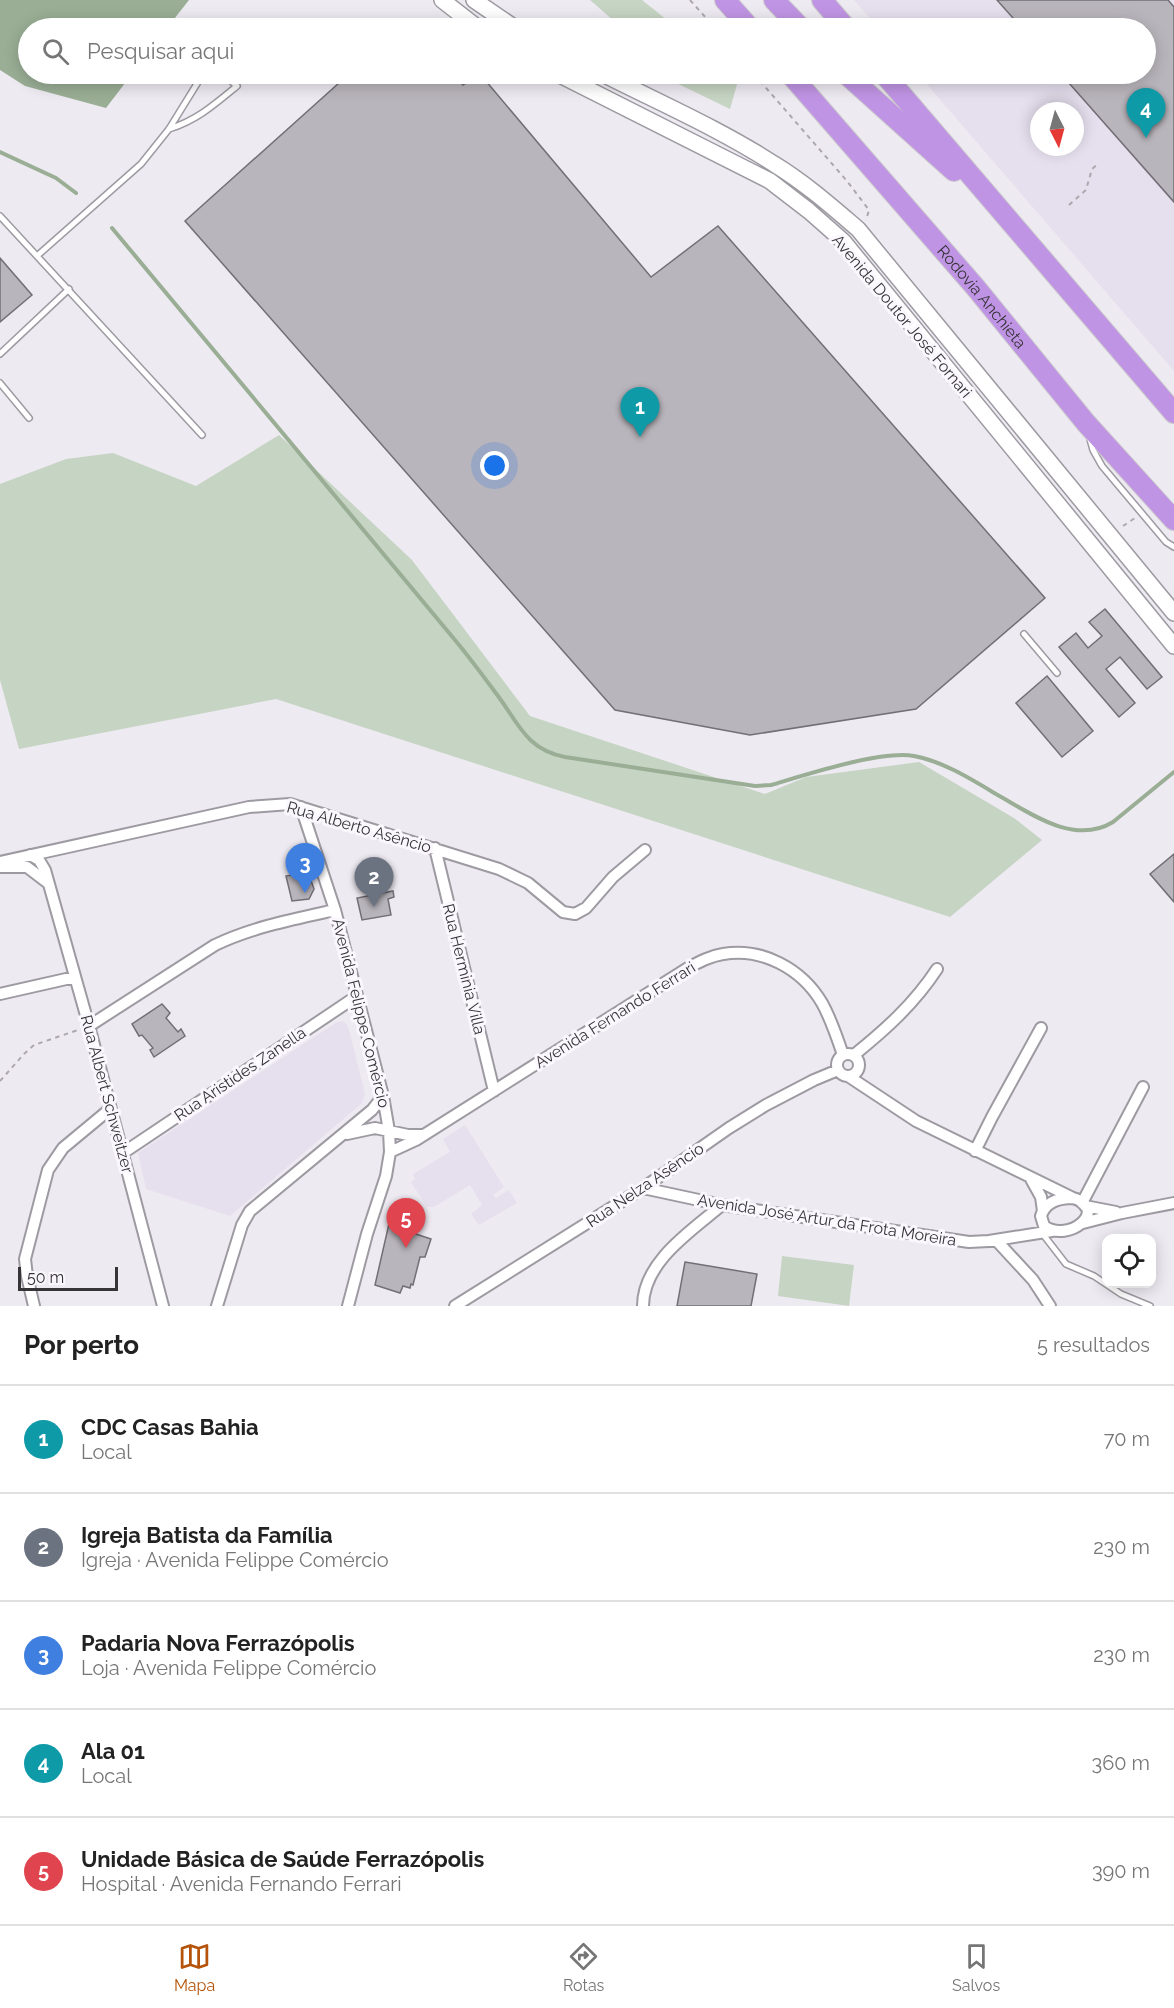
<!DOCTYPE html>
<html lang="pt">
<head>
<meta charset="utf-8">
<style>
	body { margin:0; font-family:Raleway,sans-serif; background:#f6f6f6; color:#222 }
	.controls { position:absolute; right:18px; bottom:18px; display:grid; overflow:hidden; border-radius:12px; box-shadow:0 3px 15px #0003 }
	.controls button { width:54px; height:54px; display:grid; place-items:center; padding:0; border:0; border-bottom:2px solid #e0e0e0; background:#fff; color:#222; font:30px sans-serif }
	.compass { position:absolute; left:1030px; top:102px; width:54px; height:54px; border-radius:50%; background:#fff; box-shadow:0 3px 15px #0003; rotate:174deg }
	.scale { position:absolute; left:18px; bottom:15px; width:100px; box-sizing:border-box; padding-left:6px; border:3px solid #363437; border-top:0; font-size:16px; line-height:21px; white-space:nowrap; color:#363437; -webkit-text-stroke:4px #fbf7fe; paint-order:stroke }
	.you { position:absolute; left:495px; top:466px; width:21px; height:21px; margin:-15px; border:4px solid #fff; border-radius:50%; background:#1a73e8; box-shadow:0 0 0 9px #1a73e833 }
	.badge { display:grid; place-items:center; width:39px; height:39px; border-radius:50%; background:#b45309; color:#fff; font-size:20px; font-weight:700 }
	.pin { position:absolute; translate:-50% -50px; filter:drop-shadow(0 2px 3px #0008) }
	.pin::after { content:''; position:absolute; top:32px; width:21px; height:18px; background:inherit; clip-path:polygon(0 0,100% 0,50% 100%) }
	.list { margin:0; padding:0; list-style:none }
	h2 { display:flex; justify-content:space-between; align-items:center; height:78px; margin:0; padding:0 24px; font-size:26px }
	h2 small { font-size:20px; font-weight:400; color:#767676 }
	.list li { display:grid; grid-template-columns:39px 1fr auto; gap:18px; align-items:center; box-sizing:border-box; height:108px; padding:0 24px; border-top:2px solid #e0e0e0 }
	.list b { display:block; font-size:22px; white-space:nowrap }
	.list p { margin:0; font-size:20px; white-space:nowrap; color:#767676 }
	.list em { font-size:20px; font-style:normal; color:#767676 }
	.icon { flex:none; width:33px; height:33px; fill:none; stroke:currentColor; stroke-width:2; stroke-linecap:round; stroke-linejoin:round }
	.map { position:relative; flex:none; width:1174px; height:1306px; overflow:hidden }
	.search { position:absolute; background:#fff; box-shadow:0 3px 15px #0003; left:18px; right:18px; top:18px; height:66px; display:flex; align-items:center; gap:15px; box-sizing:border-box; padding:0 21px; border-radius:33px; color:#767676; font-size:22px }
	.sheet { height:618px; background:#fff }
	nav { display:flex; justify-content:space-around; align-items:center; box-sizing:border-box; height:84px; border-top:2px solid #e0e0e0; background:#fff; font-size:16px; color:#767676 }
	nav a { display:grid; justify-items:center; gap:3px }
	nav .on { color:#b45309 }
	.map>svg:first-child { display:block }
</style>
</head>
<body>
<div class="map">
<svg width="1174" height="1306" viewBox="0 0 1174 1306">
	<rect width="100%" height="100%" fill="#eeeaf2"/>
	<path fill="#e6dfee" fill-rule="evenodd" d="M854,0H1174V371L918,74H1146V28H879ZM1039,111H1075V147H1039Z
		M343,1021L348,1026L365,1094L362,1103L230,1216L146,1189L138,1153L337,1022Z
		M465,1125L504,1187L493,1195L496,1198L509,1190L517,1203L479,1225L471,1214L482,1205L470,1185L434,1207H427L411,1182L415,1179L413,1174L450,1152L443,1139Z"/>
	<path fill="#c6d4c3" d="M590,0H642L677,28H622Z
		M666,74H730L738,81L730,109L670,80Z
		M279,435L412,560L530,716L765,794L806,777L919,762L1014,818L1042,840L950,917L276,699L19,749L0,680V484L66,459L113,453L196,486Z
		M782,1256L854,1265L849,1306L778,1296Z"/>
	<path fill="#9aae95" d="M0,0H189L167,28H28V74H132L106,108L25,86L0,70Z"/>
	<g fill="none" stroke-linecap="round" stroke-linejoin="round">
		<path stroke="#9aae95" stroke-width="4" d="M0,152L56,178L76,193
			M112,228L455,640C470,658 484,677 498,696C519,724 526,749 565,757L755,786L771,785C805,775 881,750 914,756C942,761 971,779 996,794C1030,813 1074,846 1113,822L1174,772"/>
	</g>
	<path fill="#b9b5bc" stroke="#726f76" stroke-width="1.5" d="M997,0H1168L1174,7V202L1061,74H1146V28H1022Z
		M407,21L414,28H398Z
		M349,74H452L463,85L480,74L651,277L718,226L1045,598L916,709L750,735L615,710L185,221Z
		M0,258L32,295L0,322Z
		M1105,609L1162,677L1147,689L1120,657L1106,669L1135,703L1119,717L1059,647L1076,633L1088,648L1102,636L1089,622Z
		M1047,676L1093,731L1062,757L1016,703Z
		M1174,854V902L1150,874Z
		M308,872L314,889L309,899L292,901L286,876Z
		M393,891L394,897L388,899L391,915L362,920L357,898Z
		M162,1004L170,1013L166,1018L178,1032L181,1029L185,1036L154,1057L150,1050L153,1048L142,1035L139,1036L132,1024Z
		M391,1215L421,1223L416,1234L431,1239L425,1257H420L413,1285L411,1284L410,1288L403,1286L400,1293L375,1285Z
		M685,1262L757,1274L751,1306H677Z"/>
	<g fill="none" stroke-linecap="round" stroke-linejoin="round">
		<defs>
			<path id="lane" d="M169,129C197,120 214,105 237,86L223,74
				M0,216L202,435
				M38,255L141,164L169,129L203,74
				M0,354L69,289
				M0,383L29,418
				M1090,439L1093,450L1102,466L1166,542L1174,547
				M1024,634L1057,673
				M1042,1233L1066,1264L1094,1276L1121,1294L1150,1306"/>
			<path id="street" d="M301,807L335,910L383,1096L389,1131L390,1152L386,1176L367,1234L348,1306
				M435,848L494,1091
				M30,855L39,860L45,870L89,1026L163,1306
				M0,862L249,807L290,804L499,869L528,883L563,912L575,914L586,908L613,877L645,850
				M0,867H27L48,883
				M0,994L75,977
				M89,1026L215,945C253,927 294,919 335,910
				M837 1065a11 11 0 1 1 22 0a11 11 0 1 1-22 0Z
				M854,1055C886,1029 914,1004 937,969
				M848,1076L916,1121L1073,1198
				M347,1134L375,1128L408,1135H423
				M975,1151L992,1117L1041,1028
				M390,1152L416,1140L688,968C699,962 710,956 723,954C762,947 802,969 822,1003C831,1019 837,1037 843,1055
				M123,1153L357,996
				M1031,1179L1041,1197L1043,1211
				M643,1188L722,1205L969,1242L989,1241L1052,1231
				M1073,1198C1110,1209 1069,1244 1044,1226L1041,1216C1045,1202 1059,1198 1073,1198Z
				M1082,1203L1143,1087
				M1085,1206L1116,1212
				M1083,1223L1122,1213L1174,1203
				M996,1240L1033,1280L1050,1306
				M34,1306L27,1276L25,1259L48,1170L63,1148L110,1109
				M217,1306L242,1225L250,1211L372,1110L383,1096
				M455,1306L643,1188L729,1128L766,1105L814,1080L838,1070
				M643,1306C643,1262 691,1231 722,1205"/>
			<path id="secondary" d="M442,0L478,28
				M474,0L515,28
				M558,74L770,181L809,211L843,241L1174,646
				M603,74C660,103 720,129 774,164C805,183 831,206 858,229L1174,613"/>
			<g id="highway">
				<path d="M725,0L750,28"/>
				<path d="M774,0L801,28"/>
				<path d="M822,0L846,28"/>
				<path id="s1" d="M790,74L976,288L1086,423L1174,520"/>
				<path d="M846,74L954,171"/>
				<path d="M884,74L1174,413"/>
			</g>
		</defs>
		<use href="#lane" stroke="#9e9aa2" stroke-width="8"/>
		<use href="#street" stroke="#9e9aa2" stroke-width="14"/>
		<use href="#secondary" stroke="#9e9aa2" stroke-width="18"/>
		<use href="#highway" stroke="#cbcacb" stroke-width="22"/>
		<path stroke="#aca8ae" stroke-width="2" stroke-dasharray="4.5 4.5" stroke-linecap="butt" d="M690,0L715,28
			M754,74L847,181L869,210L867,217
			M1069,205L1086,190L1092,169L1099,163
			M1123,526L1135,518
			M0,1081L24,1054L34,1045L78,1030"/>
		<use href="#lane" stroke="#fff" stroke-width="5"/>
		<use href="#street" stroke="#fff" stroke-width="10"/>
		<use href="#secondary" stroke="#fff" stroke-width="15"/>
		<use href="#highway" stroke="#c094e4" stroke-width="20"/>
	</g>
	<g text-anchor="middle" dominant-baseline="central" stroke-width="6" stroke-linejoin="round" paint-order="stroke">
		<g font-size="16" fill="#363437" stroke="#fbf7fe">
			<text stroke="none"><textPath href="#s1" startOffset="294">Rodovia Anchieta</textPath></text>
			<text transform="translate(902 316) rotate(50)">Avenida Doutor José Fornari</text>
			<text transform="translate(359 827) rotate(16)">Rua Alberto Asêncio</text>
			<text transform="translate(464 969) rotate(76)">Rua Herminia Villa</text>
			<text transform="translate(361 1013) rotate(76)">Avenida Felippe Comércio</text>
			<text transform="translate(615 1015) rotate(-32)">Avenida Fernando Ferrari</text>
			<text transform="translate(240 1074) rotate(-34)">Rua Aristides Zanella</text>
			<text transform="translate(107 1094) rotate(75)">Rua Albert Schweitzer</text>
			<text transform="translate(645 1185) rotate(-34)">Rua Nelza Asêncio</text>
			<text transform="translate(827 1220) rotate(9)">Avenida José Artur da Frota Moreira</text>
		</g>
	</g>
</svg>
<div class="controls">
<button><svg class="icon" aria-label="locate" viewBox="0 0 24 24"><circle cx="12" cy="12" r="6"/><path d="M12 2v4M12 18v4M2 12h4M18 12h4"/></svg></button>
</div>
<svg class="compass" viewBox="-18 -18 36 36"><path d="M0-13l5 13h-10z" fill="#e53935"/><path d="M0 13l5-13h-10z" fill="#767676"/></svg>
<div class="scale">50 m</div>
<div class="you"></div>
<div class="pin badge" style="left:640px;top:437px;background:#0f9aa8">1</div>
<div class="pin badge" style="left:374px;top:907px;background:#6b7280">2</div>
<div class="pin badge" style="left:305px;top:893px;background:#3f7fe0">3</div>
<div class="pin badge" style="left:1146px;top:138px;background:#0f9aa8">4</div>
<div class="pin badge" style="left:406px;top:1248px;background:#e0444e">5</div>
<div class="search"><svg class="icon" aria-label="search" viewBox="0 0 24 24"><circle cx="10" cy="10" r="6"/><path d="M15 15l6 6"/></svg>Pesquisar aqui</div>
</div>
<section class="sheet">
<h2>Por perto<small>5 resultados</small></h2>
<ul class="list">
<li><span class="badge" style="background:#0f9aa8">1</span><div><b>CDC Casas Bahia</b><p>Local</p></div><em>70 m</em></li>
<li><span class="badge" style="background:#6b7280">2</span><div><b>Igreja Batista da Família</b><p>Igreja · Avenida Felippe Comércio</p></div><em>230 m</em></li>
<li><span class="badge" style="background:#3f7fe0">3</span><div><b>Padaria Nova Ferrazópolis</b><p>Loja · Avenida Felippe Comércio</p></div><em>230 m</em></li>
<li><span class="badge" style="background:#0f9aa8">4</span><div><b>Ala 01</b><p>Local</p></div><em>360 m</em></li>
<li><span class="badge" style="background:#e0444e">5</span><div><b>Unidade Básica de Saúde Ferrazópolis</b><p>Hospital · Avenida Fernando Ferrari</p></div><em>390 m</em></li>
</ul>
</section>
<nav>
<a class="on"><svg class="icon" aria-label="map" viewBox="0 0 24 24"><path d="M3 6l6-2 6 2 6-2v14l-6 2-6-2-6 2zM9 4v14M15 6v14"/></svg>Mapa</a>
<a><svg class="icon" aria-label="directions" viewBox="0 0 24 24"><path d="M12 3l9 9-9 9-9-9zM9 14v-3h6M13 9l2 2-2 2"/></svg>Rotas</a>
<a><svg class="icon" aria-label="saved" viewBox="0 0 24 24"><path d="M7 4h10v16l-5-4-5 4z"/></svg>Salvos</a>
</nav>
</body>
</html>
